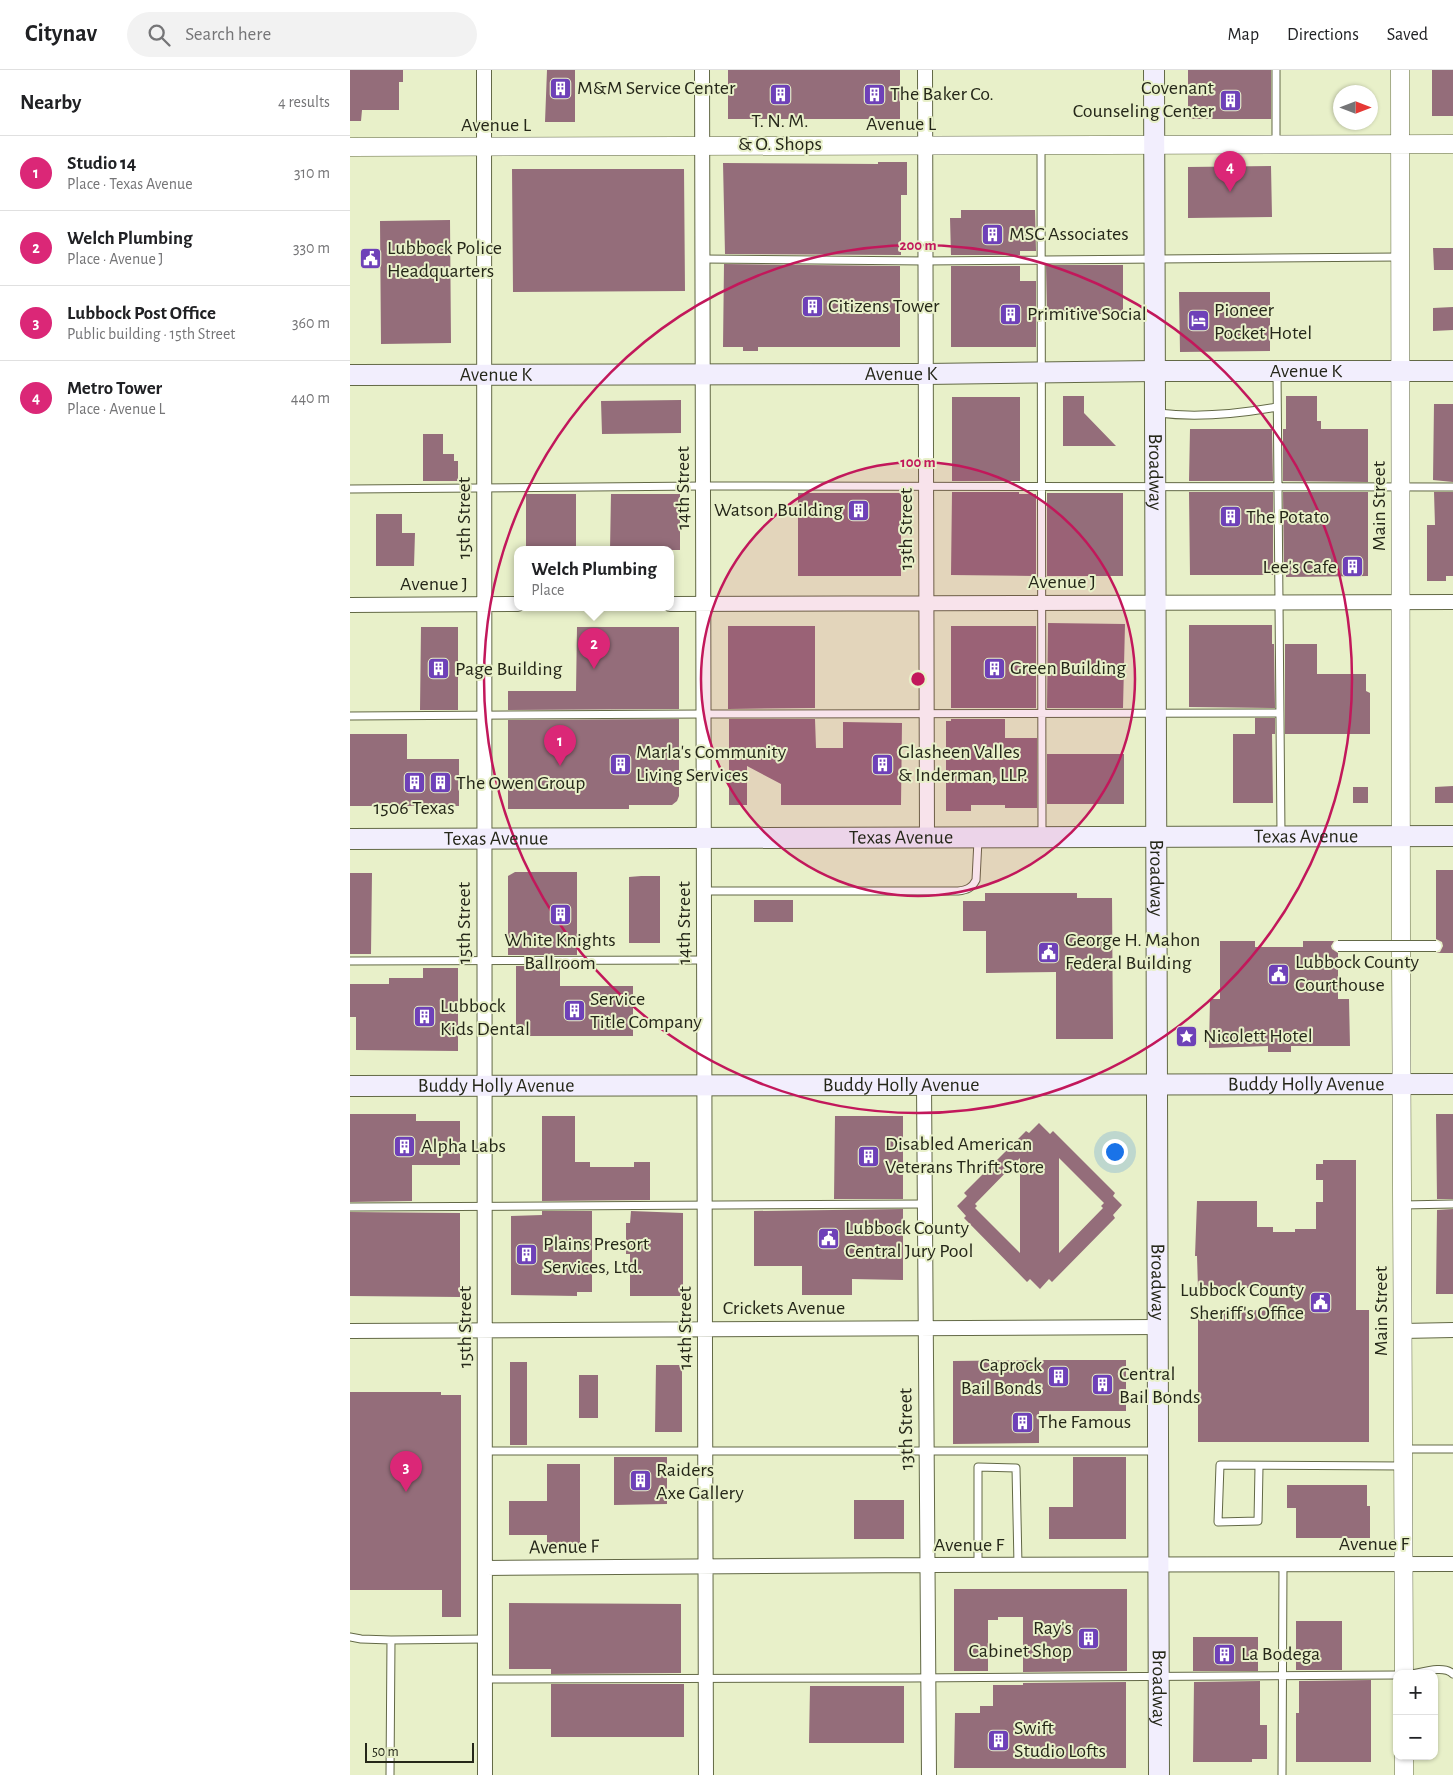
<!DOCTYPE html>
<html lang="en">
<head>
<meta charset="utf-8">
<style>
	body { margin:0; font-family:"Alegreya Sans",sans-serif; background:#f2f2f2; color:#202124 }
	.controls { position:absolute; right:15px; bottom:15px; display:grid; overflow:hidden; border-radius:10px; box-shadow:0 1px 4px #0004 }
	.controls button { width:45px; height:45px; display:grid; place-items:center; padding:0; border:0; border-bottom:1px solid #e0e0e0; background:#fff; color:#202124; font:25px sans-serif }
	.compass { position:absolute; left:983px; top:15px; width:45px; height:45px; border-radius:50%; background:#fff; box-shadow:0 1px 4px #0004; rotate:90deg }
	.scale { position:absolute; left:15px; bottom:12px; width:109px; box-sizing:border-box; padding-left:5px; border:2px solid #252719; border-top:0; font-size:14px; line-height:18px; white-space:nowrap; color:#252719; -webkit-text-stroke:4px #e8f0c9; paint-order:stroke }
	.you { position:absolute; left:764px; top:1081px; width:18px; height:18px; margin:-12px; border:4px solid #fff; border-radius:50%; background:#1a73e8; box-shadow:0 0 0 8px #1a73e833 }
	.badge { display:grid; place-items:center; width:32px; height:32px; border-radius:50%; background:#db2777; color:#fff; font-size:16px; font-weight:700 }
	.pin { position:absolute; translate:-50% -41px; filter:drop-shadow(0 1px 2px #0008) }
	.pin::after { content:''; position:absolute; top:26px; width:18px; height:15px; background:inherit; clip-path:polygon(0 0,100% 0,50% 100%) }
	.popup { position:absolute; left:164px; top:476px; width:160px; height:65px; box-sizing:border-box; display:grid; place-content:center; border-radius:10px; background:#fff; filter:drop-shadow(0 1px 4px #0005); font-size:16px; white-space:nowrap; color:#757577 }
	.popup b { font-size:19px; color:#202124 }
	.popup::after { content:''; position:absolute; left:50%; top:100%; margin-left:-10px; border:10px solid transparent; border-top-color:#fff }
	.list { margin:0; padding:0; list-style:none }
	h2 { display:flex; justify-content:space-between; align-items:center; height:65px; margin:0; padding:0 20px; font-size:21px }
	h2 small { font-size:16px; font-weight:400; color:#757577 }
	.list li { display:grid; grid-template-columns:32px 1fr auto; gap:15px; align-items:center; box-sizing:border-box; height:75px; padding:0 20px; border-top:1px solid #e0e0e0 }
	.list b { display:block; font-size:19px; white-space:nowrap }
	.list p { margin:0; font-size:16px; white-space:nowrap; color:#757577 }
	.list em { font-size:16px; font-style:normal; color:#757577 }
	.icon { flex:none; width:28px; height:28px; fill:none; stroke:currentColor; stroke-width:2; stroke-linecap:round; stroke-linejoin:round }
	.map { position:relative; flex:none; width:1103px; height:1705px; overflow:hidden }
	header { display:flex; align-items:center; gap:30px; box-sizing:border-box; height:70px; padding:0 25px; background:#fff; border-bottom:1px solid #e0e0e0 }
	header strong { font-size:24px }
	nav { display:flex; gap:28px; margin-inline-start:auto; font-size:18px }
	.search { width:350px; height:45px; background:#f2f2f2; display:flex; align-items:center; gap:12px; box-sizing:border-box; padding:0 18px; border-radius:28px; color:#757577; font-size:19px }
	main { display:flex }
	aside { flex:1; background:#fff }
	.map>svg:first-child { display:block }
</style>
</head>
<body>
<header>
<strong>Citynav</strong>
<div class="search"><svg class="icon" aria-label="search" viewBox="0 0 24 24"><circle cx="10" cy="10" r="6"/><path d="M15 15l6 6"/></svg>Search here</div>
<nav><a>Map</a><a>Directions</a><a>Saved</a></nav>
</header>
<main>
<aside>
<h2>Nearby<small>4 results</small></h2>
<ul class="list">
<li><span class="badge">1</span><div><b>Studio 14</b><p>Place · Texas Avenue</p></div><em>310 m</em></li>
<li><span class="badge">2</span><div><b>Welch Plumbing</b><p>Place · Avenue J</p></div><em>330 m</em></li>
<li><span class="badge">3</span><div><b>Lubbock Post Office</b><p>Public building · 15th Street</p></div><em>360 m</em></li>
<li><span class="badge">4</span><div><b>Metro Tower</b><p>Place · Avenue L</p></div><em>440 m</em></li>
</ul>
</aside>
<div class="map">
<svg width="1103" height="1705" viewBox="0 0 1103 1705">
	<rect width="100%" height="100%" fill="#e8f0c9"/>
	<path fill="#946d7a" fill-rule="evenodd" d="M0,0H53V12H49V40H12L11,51H0Z
		M197,0H225V52H195Z
		M378,0H550V49H378Z
		M838,0H921V49H838Z
		M1082,0H1103V46H1082Z
		M528,92H557V125H551V185L375,184L373,93L528,94Z
		M921,96L922,147L838,148V97Z
		M162,99H334L335,221L163,222Z
		M611,140H685L686,181H670V185H601L600,148H611Z
		M100,150L101,273L31,274L30,151Z
		M1083,178H1103V200H1084Z
		M374,194L550,196V277H408V281H393V277H373Z
		M696,195H773V244H697Z
		M601,196H670V211H686V277H601Z
		M829,222H920V281L830,282Z
		M1103,237V260L1083,261V238Z
		M713,326H734V343L766,376H713Z
		M936,326H967V351H971V359H1018V412L933,411V359H936Z
		M602,327H670V411H602Z
		M331,330V363L252,364L251,331Z
		M1084,334H1103V412L1083,410Z
		M840,359H922L923,411H839Z
		M73,364H93V384H104V391H108V411H73Z
		M602,422H669V424H686V506L601,505Z
		M839,422H923V505H840Z
		M933,422H1018V506L936,507V505H934Z
		M1084,422H1103V506H1096V511H1077V455H1085Z
		M448,423H551V506H448Z
		M697,423H773V506H697Z
		M176,424H226V480H176Z
		M261,424H330V480H260Z
		M26,444H52V463H65L64,496H26Z
		M698,553L775,554L773,638H697Z
		M839,555H922V574H924L925,638L839,637Z
		M378,556H465V638L378,639Z
		M601,556H686V638H601Z
		M71,557H108V640H70Z
		M227,557H329V639L158,640V621H226Z
		M935,574H967V604H1016V621L1020,623V664H935Z
		M905,648H925V664H922L923,733H883V664H905Z
		M329,649V726L327,731L322,735H279V739H158V650Z
		M379,649H465L466,678H493V652L552,653L551,735H431V714L397,696V735H379Z
		M601,649H655V668H687V738H655V735H621V741H596V651H601Z
		M0,664H57V689H109V736H0Z
		M697,684H774V734H697Z
		M1103,716V733H1085V717Z
		M1003,717H1018V733H1003Z
		M1086,800H1103V883H1086L1090,882L1093,876L1092,872L1086,869Z
		M165,802H227V885H158V806Z
		M0,803H22L21,884H0Z
		M291,806H310V873H279V807Z
		M635,823H727V828H762L763,969H706V902L636,903V861H613V831H635Z
		M404,830H443V852H404Z
		M870,871H905V877H953V871H984L981,876L982,879L988,883V929H999L1000,976H941V982H918V976L859,978L860,929H870Z
		M166,896H210V916H283V966H166Z
		M73,898H108V981L6,980V947H0V914H39V908H73Z
		M0,1044H66V1051H110V1095H62V1131L0,1132Z
		M1086,1044H1103V1129H1087Z
		M192,1046H225V1092H240V1097H284V1092H300V1130L192,1131Z
		M485,1046H553V1129H484Z
		M689,1053L700,1064L703,1061L765,1123L763,1126L772,1135L763,1145L765,1148L702,1212L699,1209L690,1219L680,1209L677,1212L614,1148L616,1146L607,1136L617,1126L614,1123L676,1061L679,1063ZM670,1088V1183L625,1138L627,1136L625,1134ZM709,1088L754,1133L751,1136L753,1138L709,1183Z
		M973,1090H1006V1240H1019V1372H848V1241L919,1240V1218H848L847,1186H845L847,1131H907V1157H923V1162H945V1159H966V1132H973V1110H966V1094H973Z
		M553,1139V1210L502,1209V1225H452V1196H404V1141Z
		M1103,1139V1224H1086L1087,1140Z
		M192,1141H242V1222H227V1226L161,1225V1146L192,1145Z
		M281,1141L333,1143V1226H280V1184H276V1153H280Z
		M0,1142L110,1143V1227L0,1226Z
		M699,1290H776V1341H689V1373L603,1374V1291Z
		M160,1292H177V1375H160Z
		M306,1295H332V1362H305Z
		M229,1305H248V1348H229Z
		M0,1322H91V1325H111V1547H92V1520H0Z
		M264,1387H317V1434L264,1435Z
		M723,1387H776V1469H699V1437H723Z
		M197,1394H230V1474H197V1465H159V1431H197Z
		M937,1415H1017V1436H1020V1468H946V1438H937Z
		M504,1430H554V1469H504Z
		M604,1519H777V1601L673,1602V1547H648V1550H638V1601H604Z
		M159,1533L331,1534V1603L201,1604V1599H159Z
		M946,1551H992V1600H946Z
		M843,1567H908V1601H843Z
		M1021,1610V1692H946V1643H949V1611Z
		M910,1611V1655H917V1689H902V1692H843L844,1612Z
		M776,1612V1698H604L605,1643H630V1636H643V1615H673V1613Z
		M201,1614H334V1667H201Z
		M460,1616H554V1673H459Z"/>
	<g fill="none" stroke-linecap="round" stroke-linejoin="round">
		<defs>
			<path id="service" d="M926,0V73
				M691,75L692,764
				M353,189L575,191L1049,187
				M927,302L931,764
				M808,343C848,348 888,344 927,337
				M0,419L353,416L1103,417
				M0,646L354,644L930,643
				M354,821H608C617,820 622,818 626,810L628,770
				M0,891L354,890
				M1053,1135L1103,1134
				M0,1137L575,1134
				M1053,1379H1103
				M135,1381H807
				M909,1397L908,1451L868,1452L870,1395L1053,1396
				M628,1495V1397L666,1398L668,1495
				M0,1567L11,1569L41,1570
				M1062,1604C1073,1602 1094,1595 1103,1604
				M135,1609L560,1608L1047,1605
				M40,1705L41,1570L135,1569
				M932,1705L933,1494"/>
			<path id="minor" d="M134,0L135,1705
				M352,0L356,1705
				M575,0L577,768
				M320,534L1103,532
				M0,535L168,534
				M574,1014L579,1705
				M0,1261L808,1257
				M1052,1261L1103,1260
				M135,1498L577,1495L1103,1494"/>
			<path id="tertiary" d="M1050,0L1051,873
				M0,77L1103,74
				M1051,879L1054,1604
				M1054,1686V1705"/>
			<g id="secondary">
				<path id="s1" d="M804,0L809,1705"/>
				<path id="s2" d="M0,305L576,304L805,301H1103"/>
				<path id="s3" d="M0,769L1103,766"/>
				<path id="s4" d="M0,1016L1103,1014"/>
			</g>
		</defs>
		<use href="#service" stroke="#636946" stroke-width="9"/>
		<use href="#minor" stroke="#636946" stroke-width="16"/>
		<use href="#tertiary" stroke="#636946" stroke-width="19"/>
		<use href="#secondary" stroke="#636946" stroke-width="22"/>
		<use href="#service" stroke="#fff" stroke-width="7"/>
		<use href="#minor" stroke="#fff" stroke-width="14"/>
		<use href="#tertiary" stroke="#fff" stroke-width="18"/>
		<use href="#secondary" stroke="#f2eefd" stroke-width="20"/>
		<defs>
			<path id="pedestrian-bridge" d="M988,876H1086"/>
		</defs>
		<use href="#pedestrian-bridge" stroke="#636946" stroke-width="12" stroke-linecap="butt"/>
		<use href="#pedestrian-bridge" stroke="#fff" stroke-width="10"/>
	</g>
	<circle cx="568" cy="609" r="217" fill="#c2185b" fill-opacity=".12"/>
	<g fill="none" stroke="#c2185b" stroke-width="2.5">
		<circle cx="568" cy="609" r="217"/>
		<circle cx="568" cy="609" r="434"/>
	</g>
	<defs>
		<symbol id="building-square" viewBox="-11 -11 22 22"><rect x="-9" y="-9" width="18" height="18" rx="4" fill="#6e41b8" stroke="#e8f0c9"/><path d="M-4-6H4V6H1V3H-1V6H-4ZM-2.5-4.3h1.7v1.8h-1.7ZM.8-4.3h1.7v1.8H.8ZM-2.5-1h1.7V.8h-1.7ZM.8-1h1.7V.8H.8Z" fill="#fff"/></symbol>
		<symbol id="civic-square" viewBox="-11 -11 22 22"><rect x="-9" y="-9" width="18" height="18" rx="4" fill="#6e41b8" stroke="#e8f0c9"/><path d="M-.6-6.5H3V-4.5H.6V-3L4-1V1h2V6H-6V1h2V-1L-.6-3ZM-1.2 2.5V6h2.4V2.5Z" fill="#fff"/></symbol>
		<symbol id="hotel-square" viewBox="-11 -11 22 22"><rect x="-9" y="-9" width="18" height="18" rx="4" fill="#6e41b8" stroke="#e8f0c9"/><path d="M-6-4.5h1.5V1H6V5H4.5V3h-9V5H-6ZM-4 0a1.8 1.8 0 1 1 3.6 0ZM.5 0V-2.5h3Q6-2.5 6 0Z" fill="#fff"/></symbol>
		<symbol id="sight-square" viewBox="-11 -11 22 22"><rect x="-9" y="-9" width="18" height="18" rx="4" fill="#6e41b8" stroke="#e8f0c9"/><path d="M0-6L1.8-2.2L6-1.7L2.9 1.2L3.7 5.4L0 3.3L-3.7 5.4L-2.9 1.2L-6-1.7L-1.8-2.2Z" fill="#fff"/></symbol>
	</defs>
	<g fill-rule="evenodd">
		<use href="#building-square" x="198" y="6" width="25" height="25"/>
		<use href="#building-square" x="512" y="12" width="25" height="25"/>
		<use href="#building-square" x="418" y="12" width="25" height="25"/>
		<use href="#building-square" x="868" y="18" width="25" height="25"/>
		<use href="#building-square" x="630" y="152" width="25" height="25"/>
		<use href="#civic-square" x="8" y="176" width="25" height="25"/>
		<use href="#building-square" x="450" y="224" width="25" height="25"/>
		<use href="#building-square" x="648" y="232" width="25" height="25"/>
		<use href="#hotel-square" x="836" y="238" width="25" height="25"/>
		<use href="#building-square" x="496" y="428" width="25" height="25"/>
		<use href="#building-square" x="868" y="434" width="25" height="25"/>
		<use href="#building-square" x="990" y="484" width="25" height="25"/>
		<use href="#building-square" x="632" y="586" width="25" height="25"/>
		<use href="#building-square" x="76" y="586" width="25" height="25"/>
		<use href="#building-square" x="258" y="682" width="25" height="25"/>
		<use href="#building-square" x="520" y="682" width="25" height="25"/>
		<use href="#building-square" x="52" y="700" width="25" height="25"/>
		<use href="#building-square" x="78" y="700" width="25" height="25"/>
		<use href="#building-square" x="198" y="832" width="25" height="25"/>
		<use href="#civic-square" x="686" y="870" width="25" height="25"/>
		<use href="#civic-square" x="916" y="892" width="25" height="25"/>
		<use href="#building-square" x="212" y="928" width="25" height="25"/>
		<use href="#building-square" x="62" y="934" width="25" height="25"/>
		<use href="#sight-square" x="824" y="954" width="25" height="25"/>
		<use href="#building-square" x="42" y="1064" width="25" height="25"/>
		<use href="#building-square" x="506" y="1074" width="25" height="25"/>
		<use href="#civic-square" x="466" y="1156" width="25" height="25"/>
		<use href="#building-square" x="164" y="1172" width="25" height="25"/>
		<use href="#civic-square" x="958" y="1220" width="25" height="25"/>
		<use href="#building-square" x="696" y="1294" width="25" height="25"/>
		<use href="#building-square" x="740" y="1302" width="25" height="25"/>
		<use href="#building-square" x="660" y="1340" width="25" height="25"/>
		<use href="#building-square" x="278" y="1398" width="25" height="25"/>
		<use href="#building-square" x="726" y="1556" width="25" height="25"/>
		<use href="#building-square" x="862" y="1572" width="25" height="25"/>
		<use href="#building-square" x="636" y="1658" width="25" height="25"/>
	</g>
	<g text-anchor="middle" dominant-baseline="central" stroke-width="4" stroke-linejoin="round" paint-order="stroke">
		<g font-size="20" fill="#252719" stroke="#e8f0c9" text-anchor="start">
			<text x="227" y="18">M&amp;M Service Center</text>
			<text x="864" y="18" text-anchor="end">Covenant<tspan x="864" dy="23">Counseling Center</tspan></text>
			<text x="540" y="24">The Baker Co.</text>
			<text x="430" y="51" text-anchor="middle">T. N. M.<tspan x="430" dy="23">&amp; O. Shops</tspan></text>
			<text x="659" y="164">MSC Associates</text>
			<text x="37" y="178">Lubbock Police<tspan x="37" dy="23">Headquarters</tspan></text>
			<text x="478" y="236">Citizens Tower</text>
			<text x="864" y="240">Pioneer<tspan x="864" dy="23">Pocket Hotel</tspan></text>
			<text x="677" y="244">Primitive Social</text>
			<text x="493" y="440" text-anchor="end">Watson Building</text>
			<text x="896" y="447">The Potato</text>
			<text x="987" y="497" text-anchor="end">Lee's Cafe</text>
			<text x="660" y="598">Green Building</text>
			<text x="105" y="599">Page Building</text>
			<text x="286" y="682">Marla's Community<tspan x="286" dy="23">Living Services</tspan></text>
			<text x="548" y="682">Glasheen Valles<tspan x="548" dy="23">&amp; Inderman, LLP.</tspan></text>
			<text x="106" y="713">The Owen Group</text>
			<text x="64" y="738" text-anchor="middle">1506 Texas</text>
			<text x="210" y="870" text-anchor="middle">White Knights<tspan x="210" dy="23">Ballroom</tspan></text>
			<text x="715" y="870">George H. Mahon<tspan x="715" dy="23">Federal Building</tspan></text>
			<text x="945" y="892">Lubbock County<tspan x="945" dy="23">Courthouse</tspan></text>
			<text x="240" y="929">Service<tspan x="240" dy="23">Title Company</tspan></text>
			<text x="90" y="936">Lubbock<tspan x="90" dy="23">Kids Dental</tspan></text>
			<text x="853" y="966">Nicolett Hotel</text>
			<text x="535" y="1074">Disabled American<tspan x="535" dy="23">Veterans Thrift Store</tspan></text>
			<text x="71" y="1076">Alpha Labs</text>
			<text x="495" y="1158">Lubbock County<tspan x="495" dy="23">Central Jury Pool</tspan></text>
			<text x="193" y="1174">Plains Presort<tspan x="193" dy="23">Services, Ltd.</tspan></text>
			<text x="954" y="1220" text-anchor="end">Lubbock County<tspan x="954" dy="23">Sheriff's Office</tspan></text>
			<text x="692" y="1295" text-anchor="end">Caprock<tspan x="692" dy="23">Bail Bonds</tspan></text>
			<text x="769" y="1304">Central<tspan x="769" dy="23">Bail Bonds</tspan></text>
			<text x="688" y="1352">The Famous</text>
			<text x="306" y="1400">Raiders<tspan x="306" dy="23">Axe Gallery</tspan></text>
			<text x="722" y="1558" text-anchor="end">Ray's<tspan x="722" dy="23">Cabinet Shop</tspan></text>
			<text x="891" y="1584">La Bodega</text>
			<text x="664" y="1658">Swift<tspan x="664" dy="23">Studio Lofts</tspan></text>
		</g>
		<g font-size="20" fill="#252719" stroke="#e8f0c9">
			<text x="551" y="54">Avenue L</text>
			<text x="146" y="55">Avenue L</text>
			<text stroke="none"><textPath href="#s2" startOffset="956">Avenue K</textPath></text>
			<text stroke="none"><textPath href="#s2" startOffset="551">Avenue K</textPath></text>
			<text stroke="none"><textPath href="#s2" startOffset="146">Avenue K</textPath></text>
			<text stroke="none"><textPath href="#s1" startOffset="402">Broadway</textPath></text>
			<text transform="translate(333 418) rotate(-90)">14th Street</text>
			<text transform="translate(1029 436) rotate(-90)">Main Street</text>
			<text transform="translate(114 448) rotate(-90)">15th Street</text>
			<text transform="translate(556 459) rotate(-90)">13th Street</text>
			<text x="712" y="512">Avenue J</text>
			<text x="84" y="514">Avenue J</text>
			<text stroke="none"><textPath href="#s3" startOffset="956">Texas Avenue</textPath></text>
			<text stroke="none"><textPath href="#s3" startOffset="146">Texas Avenue</textPath></text>
			<text stroke="none"><textPath href="#s3" startOffset="551">Texas Avenue</textPath></text>
			<text stroke="none"><textPath href="#s1" startOffset="808">Broadway</textPath></text>
			<text transform="translate(114 853) rotate(-90)">15th Street</text>
			<text transform="translate(334 853) rotate(-90)">14th Street</text>
			<text stroke="none"><textPath href="#s4" startOffset="551">Buddy Holly Avenue</textPath></text>
			<text stroke="none"><textPath href="#s4" startOffset="956">Buddy Holly Avenue</textPath></text>
			<text stroke="none"><textPath href="#s4" startOffset="146">Buddy Holly Avenue</textPath></text>
			<text stroke="none"><textPath href="#s1" startOffset="1212">Broadway</textPath></text>
			<text x="434" y="1238">Crickets Avenue</text>
			<text transform="translate(1031 1241) rotate(-90)">Main Street</text>
			<text transform="translate(115 1257) rotate(-90)">15th Street</text>
			<text transform="translate(335 1258) rotate(-90)">14th Street</text>
			<text transform="translate(556 1359) rotate(-91)">13th Street</text>
			<text x="1024" y="1474">Avenue F</text>
			<text x="619" y="1475">Avenue F</text>
			<text transform="translate(214 1477) rotate(-1)">Avenue F</text>
			<text stroke="none"><textPath href="#s1" startOffset="1618">Broadway</textPath></text>
		</g>
	</g>
	<circle cx="568" cy="609" r="8" fill="#c2185b" stroke="#e8f0c9" stroke-width="2.5"/>
	<g font-size="15" text-anchor="middle" font-weight="bold" fill="#c2185b" stroke="#e8f0c9" stroke-width="4" stroke-linejoin="round" paint-order="stroke">
		<text x="568" y="180">200 m</text>
		<text x="568" y="397">100 m</text>
	</g>
</svg>
<div class="controls">
<button>+</button>
<button>−</button>
</div>
<svg class="compass" viewBox="-18 -18 36 36"><path d="M0-13l5 13h-10z" fill="#e53935"/><path d="M0 13l5-13h-10z" fill="#757577"/></svg>
<div class="scale">50 m</div>
<div class="you"></div>
<div class="pin badge" style="left:210px;top:696px">1</div>
<div class="pin badge" style="left:244px;top:599px">2</div>
<div class="popup"><b>Welch Plumbing</b>Place</div>
<div class="pin badge" style="left:56px;top:1422px">3</div>
<div class="pin badge" style="left:880px;top:122px">4</div>
</div>
</main>
</body>
</html>
